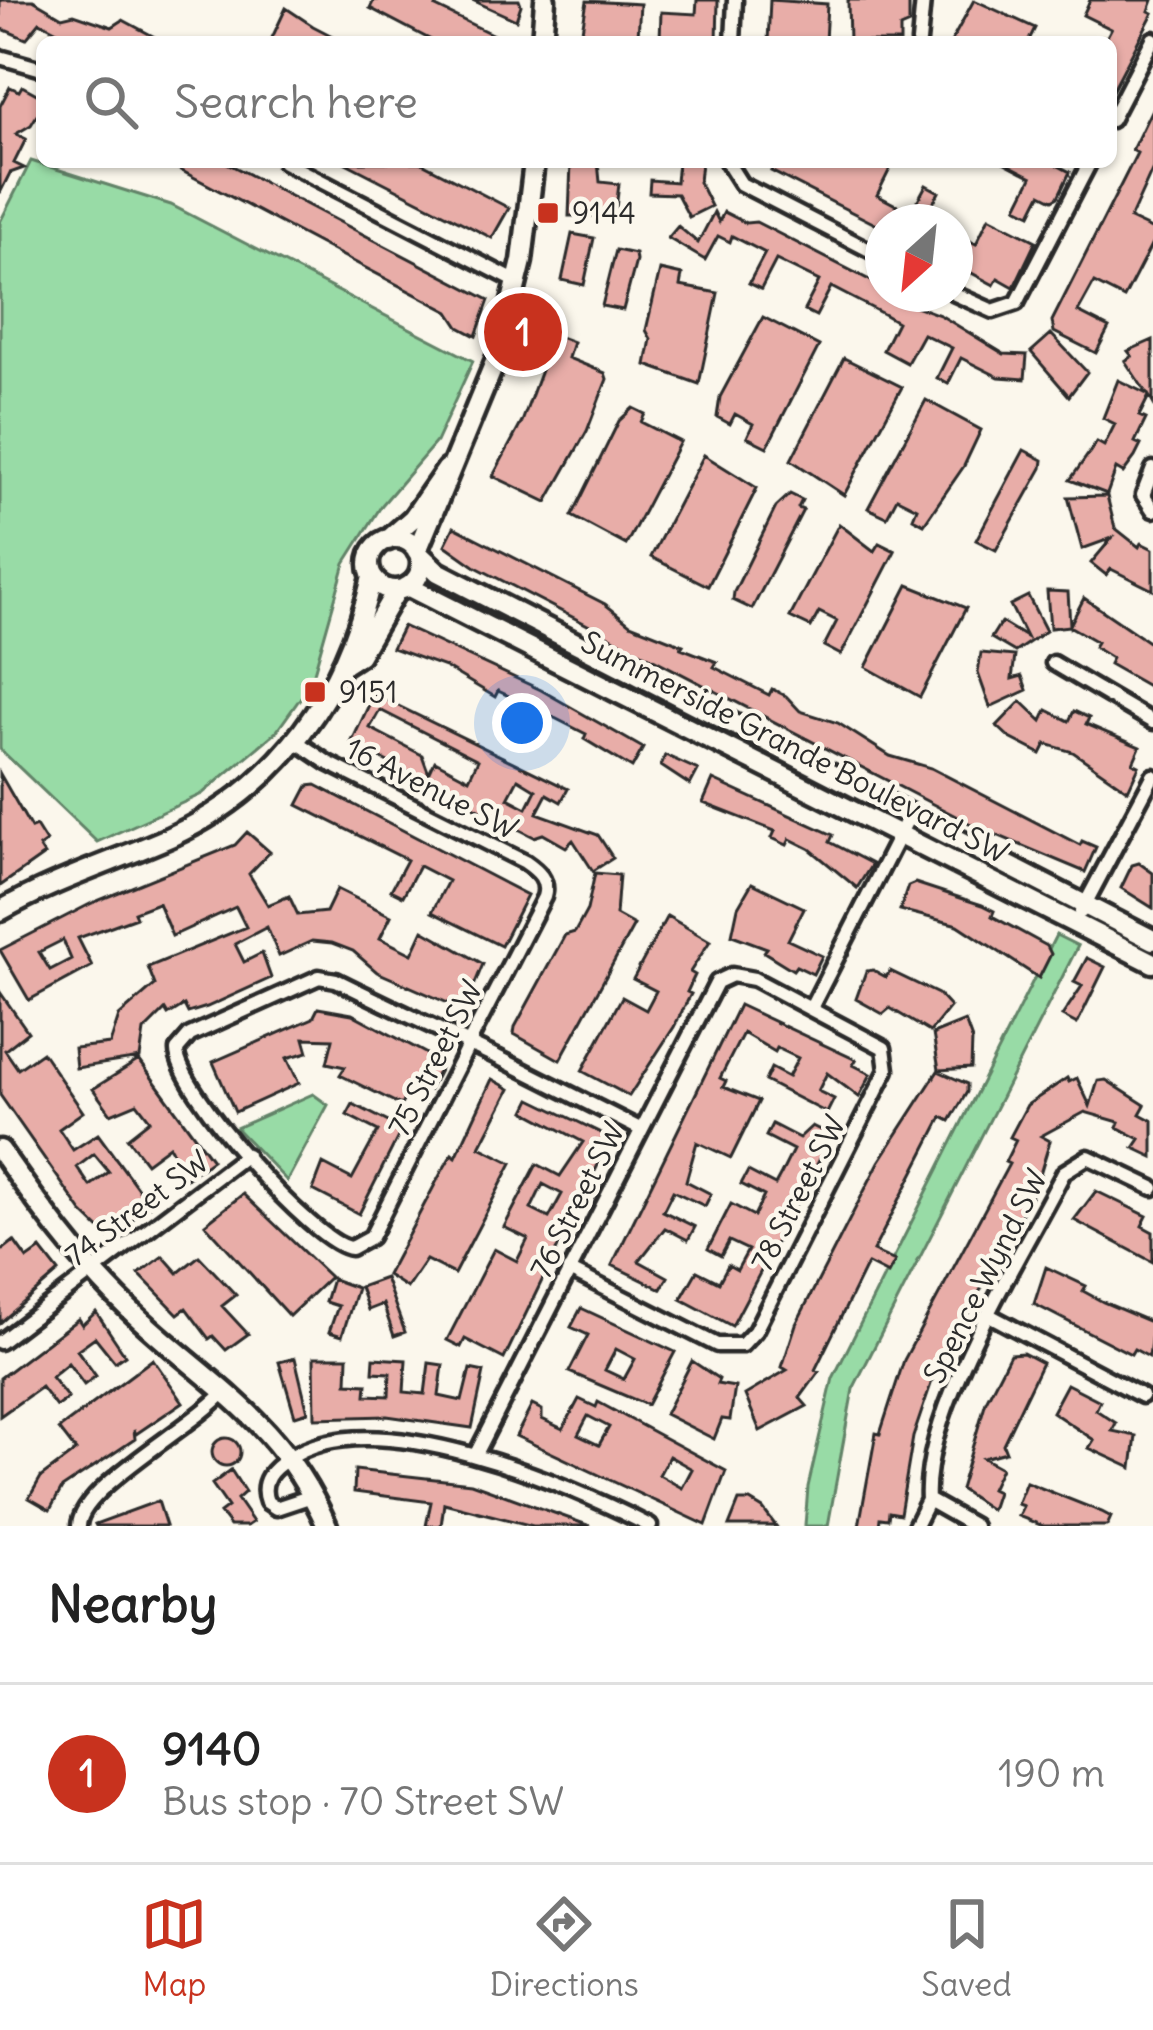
<!DOCTYPE html>
<html lang="en">
<head>
<meta charset="utf-8">
<style>
	body { margin:0; font-family:Delius,sans-serif; background:#f2f2f2; color:#222 }
	.compass { position:absolute; left:865px; top:204px; width:108px; height:108px; border-radius:50%; background:#fff; box-shadow:0 3px 9px #0004; rotate:207deg }
	.you { position:absolute; left:522px; top:723px; width:42px; height:42px; margin:-30px; border:9px solid #fff; border-radius:50%; background:#1a73e8; box-shadow:0 0 0 18px #1a73e833 }
	.badge { display:grid; place-items:center; width:78px; height:78px; border-radius:50%; background:#c8321e; color:#fff; font-size:39px; font-weight:700 }
	.pin { position:absolute; translate:-50% -50%; border:6px solid #fff; box-shadow:0 3px 12px #0006 }
	.list { margin:0; padding:0; list-style:none }
	h2 { display:flex; justify-content:space-between; align-items:center; height:156px; margin:0; padding:0 48px; font-size:51px }
	h2 small { font-size:39px; font-weight:400; color:#767676 }
	.list li { display:grid; grid-template-columns:78px 1fr auto; gap:36px; align-items:center; box-sizing:border-box; height:180px; padding:0 48px; border-top:3px solid #e0e0e0 }
	.list b { display:block; font-size:45px; white-space:nowrap }
	.list p { margin:0; font-size:39px; white-space:nowrap; color:#767676 }
	.list em { font-size:39px; font-style:normal; color:#767676 }
	.icon { flex:none; width:66px; height:66px; fill:none; stroke:currentColor; stroke-width:2; stroke-linecap:round; stroke-linejoin:round }
	.map { position:relative; flex:none; width:1153px; height:1526px; overflow:hidden }
	.search { position:absolute; background:#fff; box-shadow:0 3px 9px #0004; left:36px; right:36px; top:36px; height:132px; display:flex; align-items:center; gap:30px; box-sizing:border-box; padding:0 42px; border-radius:18px; color:#767676; font-size:45px }
	.sheet { height:336px; background:#fff }
	nav { display:flex; justify-content:space-around; align-items:center; box-sizing:border-box; height:168px; border-top:3px solid #e0e0e0; background:#fff; font-size:33px; color:#767676 }
	nav a { display:grid; justify-items:center; gap:6px }
	nav .on { color:#c8321e }
	.map>svg:first-child { display:block }
</style>
</head>
<body>
<div class="map">
<svg width="1153" height="1526" viewBox="0 0 1153 1526">
	<rect width="100%" height="100%" fill="#fbf7ec"/>
	<filter id="ink" filterUnits="userSpaceOnUse"><feTurbulence type="fractalNoise" baseFrequency=".00833" numOctaves="2"/><feDisplacementMap in="SourceGraphic" scale="24" xChannelSelector="R" yChannelSelector="G"/><feConvolveMatrix kernelMatrix="1 2 1 2 8 2 1 2 1" color-interpolation-filters="sRGB"/></filter>
	<g filter="url(#ink)">
		<path fill="#98dba6" stroke="#628368" stroke-width="3" d="M31,161L171,205L473,361L436,442L382,505L345,563L311,683L276,732L202,794L97,842L0,749V222Z
			M1056,935L1078,946L853,1389L828,1526H805L808,1487L833,1378Z
			M313,1094L328,1105L287,1181L236,1128Z"/>
		<path fill="#e8ada8" stroke="#2b2b2b" stroke-width="3" fill-rule="evenodd" d="M0,0H33L62,17L74,14L112,27L123,20L164,42H56L61,33L40,22L26,39L0,28Z
			M374,0H439L436,7L508,42H435L370,8Z
			M472,0H519L521,5L516,20Z
			M697,0H718L717,42L660,39L661,12L696,14Z
			M770,0L827,4L825,42H768Z
			M848,0H909V24L900,28V42H849Z
			M974,0L1035,28L1028,42H951Z
			M1090,0H1153L1149,11L1153,13L1111,93V42H1104L1111,29L1083,15Z
			M587,1L640,4L638,36L609,34L608,42H580Z
			M286,8L313,26L344,42H270Z
			M22,86L42,97V107L31,125L16,134L26,139L14,163L24,168L10,173L0,193V106L10,87L19,91Z
			M1153,107V168L1130,219L1153,230V242L1124,298L1094,283L1078,312L1109,328L1096,353L1054,332L1052,321L1137,153L1132,150Z
			M165,162H225L489,300L476,336L459,327L449,312Z
			M344,162H420L509,208L492,238Z
			M571,162H598L600,182L619,184L615,216H569Z
			M678,162H701L699,182L711,206L689,217L677,194L649,193L650,180L676,182Z
			M776,162H881L891,167L877,195L911,213L926,185L939,192L924,220L929,222H883L881,227L771,171Z
			M1003,162H1051L1070,172L1058,197L1053,200L1041,194L1031,214L1017,207L1032,177Z
			M714,212L719,222L724,212L746,223L756,222L883,287V294L940,315L1004,354L1027,355L1025,379L999,377L961,358L948,384L937,378L952,348L923,334L907,363L883,350L897,322L885,315L831,287L816,316L804,310L819,281L776,260L761,289L749,283L765,253L732,236L730,242L718,236L705,260L668,238L678,226L698,243Z
			M989,217L1036,241L1014,287L998,278L994,285L955,264V233L976,244Z
			M572,234L594,238L584,285L562,280Z
			M616,250L635,254L636,261L623,310L602,306Z
			M660,270L682,275L680,286L718,293L699,384L646,365L651,339L646,330Z
			M763,317L819,346L767,447L747,437L753,424L735,414L730,424L717,417L720,397Z
			M1051,334L1087,372L1069,396L1031,352Z
			M554,335L573,342L568,358L605,373L607,379L587,431L547,502L493,476L522,422Z
			M1153,340V403L1149,396L1139,416L1146,419L1135,442L1141,445L1135,457L1123,473L1116,469L1107,494L1070,480L1097,442L1104,446L1115,424L1103,418L1118,380L1147,394L1125,361L1132,356L1128,351Z
			M844,358L902,387L844,495L791,460Z
			M926,400L981,430L964,466L924,524L913,518L917,508L897,498L887,517L868,508Z
			M633,408L645,414L641,422L680,442L626,545L572,516L619,421Z
			M1024,450L1043,460L1042,468L996,550L976,540Z
			M704,455L757,488L708,586L651,557Z
			M790,494L802,500L798,508L803,510L752,609L733,600L734,592L776,507Z
			M1107,496L1115,528L1139,547L1141,543L1153,549V590L1111,569L1106,575L1091,563L1112,538L1082,549L1068,497Z
			M839,524L874,551L879,543L895,551L841,655L824,646L837,621L819,612L811,627L790,617Z
			M454,527L605,604L630,624L683,645L681,648L717,662L714,667L769,695L772,689L786,696L800,711L838,723L890,756L931,768L1080,845L1082,841L1096,847L1085,872L973,825L476,567L445,545Z
			M908,585L966,608L920,697L866,667Z
			M1047,591L1068,592L1070,625L1084,598L1153,645V689L1109,664L1112,658L1094,647L1097,642L1069,626L1050,628Z
			M1028,596L1046,631L1015,652L991,638L1001,622L1026,637L1010,605Z
			M403,626L541,690L643,748L632,768L584,739L586,734L537,709L498,691L495,697L445,667L392,648Z
			M981,653L1015,656L1012,679L1022,676L1027,690L990,707L978,673Z
			M374,694L568,789L561,802L547,794L537,813L598,835L613,858L593,871L573,840L566,847L543,834L534,837L351,743ZM380,710L478,760L469,779L435,761L429,774L422,755L370,728ZM518,779L536,790L527,808L508,798Z
			M1021,701L1042,721L1047,710L1069,721L1074,711L1089,718L1086,724L1140,747L1133,763L1139,766L1128,790L1073,752L1046,744L1041,754L1010,738L997,726Z
			M665,755L698,770L690,785L661,766Z
			M0,774L31,828L36,826L46,842L39,847L44,855L0,886Z
			M713,780L833,835L830,842L872,864L857,888L810,849L790,839L787,845L772,838L775,831L703,803Z
			M316,785L527,895L501,946L432,912L448,881L419,866L403,896L391,890L407,860L298,805L308,786Z
			M247,832L270,852L249,874L268,905L289,896L298,915L326,912L337,889L391,916L380,938L412,954L423,930L483,964L464,1010L377,972L353,951L332,943L312,941L279,956L267,927L235,944L244,962L262,953L271,978L207,1007L188,1013L184,1005L168,1015L165,1010L144,1031L140,1058L76,1068L74,1048L110,1044L119,1016L155,985L148,967L246,927L236,907L172,936L158,903L134,912L136,917L78,938L92,966L29,1000L0,950L92,903L235,845ZM63,940L71,959L50,970L39,952Z
			M1139,863L1153,873V908L1121,888L1132,865Z
			M595,873L619,875L616,915L634,925L560,1060L514,1034L515,1027L565,935L575,932L587,910Z
			M752,883L804,908L788,940L822,956L813,974L796,966L793,970L764,952L767,948L732,935L738,907Z
			M915,883L982,905L994,911L992,916L1047,946L1051,954L1039,978L958,925L900,910L908,886Z
			M667,916L710,941L690,972L695,975L687,992L691,994L674,1027L629,1096L582,1071L622,997L646,1010L656,991L633,979Z
			M1087,958L1105,967L1077,1024L1062,1016L1082,986L1074,982Z
			M873,970L886,977L890,971L938,994L950,1007L930,1032L890,1008L883,1014L856,999L866,971Z
			M0,992L28,1032L5,1050L18,1069L42,1052L83,1112L59,1129L73,1150L98,1134L150,1205L109,1238L82,1212L0,1095ZM94,1154L109,1172L90,1186L77,1167Z
			M739,1005L856,1060L853,1065L871,1074L859,1097L827,1073L818,1091L834,1099L827,1113L765,1081L771,1068L788,1077L798,1058L777,1048L775,1052L743,1033L720,1078L726,1081L723,1087L759,1101L731,1158L697,1142L686,1181L711,1194L705,1206L673,1191L663,1211L695,1227L688,1240L665,1228L639,1261L668,1277L661,1289L612,1265Z
			M318,1008L352,1014L425,1053L440,1068L429,1090L413,1082L401,1105L340,1075L345,1067L327,1063L333,1039L304,1038L308,1052L287,1058L299,1083L235,1112L213,1062L313,1018Z
			M965,1021L972,1040L971,1068L939,1070L933,1034Z
			M139,1060L212,1160L187,1178L169,1146L146,1163L127,1138L150,1120L137,1103L111,1114L93,1089Z
			M938,1071L967,1084V1092L950,1121L942,1117L873,1251L895,1261L888,1274L868,1264L865,1268L815,1370L819,1372L800,1398L807,1406L760,1431L745,1395L787,1370L782,1367L796,1324L879,1162Z
			M1067,1078L1069,1082L1077,1078L1090,1106L1098,1081L1106,1080L1145,1105L1140,1114L1153,1121V1157L1134,1148L1140,1139L1117,1127L1119,1122L1085,1112L1041,1136L1050,1141L1036,1187L933,1378L913,1437L900,1514L889,1512L888,1519L880,1518L879,1526H859L876,1433L880,1434L904,1360L1009,1164L1005,1162L1016,1140L1010,1137L1027,1105Z
			M492,1079L510,1089L480,1147L512,1163L454,1274L426,1260L407,1288L387,1275L441,1173L452,1154L456,1157Z
			M531,1099L611,1138L504,1359L465,1339L461,1347L447,1340L494,1249L517,1261L528,1239L504,1227L537,1164L560,1176L583,1142L525,1111ZM543,1184L562,1194L549,1218L531,1209Z
			M353,1104L402,1129L359,1214L313,1190L323,1164L352,1179L378,1131L347,1115Z
			M772,1124L799,1138L812,1126L832,1136L732,1326L681,1299L697,1271L719,1282L728,1265L737,1270L748,1250L729,1241L721,1256L708,1249L731,1204L754,1216L764,1196L741,1184L748,1171L775,1185L781,1174L793,1150L766,1136Z
			M1096,1191L1147,1216L1142,1226L1153,1232V1262L1074,1220Z
			M243,1194L330,1277L289,1316L205,1224Z
			M14,1241L27,1259L41,1249L59,1272L0,1323V1252Z
			M163,1256L178,1273L199,1256L236,1295L222,1306L248,1334L226,1350L213,1336L209,1339L186,1308L178,1314L139,1274Z
			M1046,1267L1086,1286L1083,1291L1103,1302L1153,1323L1149,1357L1134,1349L1131,1354L1034,1304Z
			M385,1278L405,1332L394,1336L383,1304L368,1310L360,1287Z
			M332,1279L357,1288L342,1336L329,1332L338,1306L325,1302Z
			M581,1308L675,1352L647,1405L569,1372L588,1335L571,1327ZM616,1349L635,1359L624,1379L605,1370Z
			M96,1312L125,1355L115,1362L95,1337L77,1350L96,1376L84,1385L68,1363L51,1377L68,1398L56,1407L41,1387L0,1416V1378L78,1319L82,1325Z
			M1023,1353L1042,1363L1003,1444L1006,1452L983,1458L1001,1468L991,1489L997,1492L991,1510L960,1489L986,1401L1010,1354Z
			M314,1357H348L347,1383L367,1384L366,1395L389,1396L390,1373L373,1372L374,1358L406,1360L404,1392L425,1394L429,1363L443,1365L439,1396L462,1401L470,1369L484,1372L472,1428L387,1416L315,1418Z
			M295,1358L308,1412L295,1416L279,1362Z
			M153,1359L183,1402L136,1434L134,1430L135,1439L62,1488L50,1510L29,1498L41,1477L76,1451L59,1429Z
			M692,1361L719,1379L717,1384L735,1387L730,1420L722,1419L714,1439L665,1414Z
			M1067,1384L1100,1401L1096,1410L1116,1423L1112,1431L1136,1436L1132,1468L1089,1448L1094,1440L1052,1412Z
			M579,1399L596,1407L598,1402L726,1471L706,1525L516,1436L532,1405L542,1410V1419L563,1429ZM588,1416L609,1427L599,1445L578,1435ZM669,1456L692,1469L682,1488L659,1475Z
			M212 1452a14 14 0 1 1 28 0a14 14 0 1 1-28 0Z
			M231,1470L245,1492L237,1499L253,1522L247,1526H230L220,1513L228,1507L212,1484Z
			M355,1470L471,1483L590,1526H533L444,1503L441,1526H426L431,1502L354,1492Z
			M1026,1482L1102,1512L1111,1517L1107,1526H1043L1018,1516L1023,1506L1017,1504Z
			M158,1501L166,1526H96L95,1524Z
			M750,1501L763,1509L776,1526H729L739,1501Z"/>
		<g fill="none" stroke-linecap="round" stroke-linejoin="round">
			<defs>
				<path id="street" d="M733,42L735,0
					M919,42L923,0
					M0,57L42,69
					M1111,120L1153,39
					M284,162L517,282
					M727,162L741,184L883,257
					M955,294L993,311L1017,303L1090,162
					M1153,469L1143,495L1153,510
					M1053,663L1153,722
					M297,742L328,763L525,862C538,871 549,880 544,897L475,1031L462,1058L371,1237L351,1248C316,1246 175,1087 177,1050L190,1035L319,977L336,980C390,1007 444,1032 497,1057L640,1129
					M1081,912L1153,776
					M811,1008L909,816
					M991,1316L1142,1396
					M0,1342L246,1155
					M475,1456L717,982L732,975L754,979L884,1048L887,1070L755,1331L742,1345H717L569,1270
					M312,1496L276,1508L267,1502C259,1481 272,1469 289,1458C374,1400 567,1484 650,1526
					M79,1526C80,1487 197,1425 226,1390
					M915,1526L928,1500
					M974,1526L928,1500C922,1410 1022,1255 1064,1172L1088,1157L1153,1188"/>
				<path id="secondary" d="M542,42L545,0
					M369 564a26 26 0 1 1 52 0a26 26 0 1 1-52 0Z
					M388,540L413,518L447,469
					M417,551L500,350L522,261L534,162
					M420,555L438,572L1153,940
					M409,587L1153,963
					M345,664L359,655L396,591
					M0,911C54,880 113,862 170,837C280,787 346,691 372,577
					M0,1150C39,1206 79,1261 129,1309C209,1386 278,1416 327,1526"/>
			</defs>
			<use href="#street" stroke="#2b2b2b" stroke-width="21"/>
			<use href="#secondary" stroke="#2b2b2b" stroke-width="27"/>
			<use href="#street" stroke="#fbf7ec" stroke-width="12"/>
			<use href="#secondary" stroke="#fbf7ec" stroke-width="18"/>
		</g>
	</g>
	<g fill="#c8321e" stroke="#fbf7ec" stroke-width="4.5">
		<rect x="536" y="201" width="24" height="24" rx="6"/>
		<rect x="303" y="680" width="24" height="24" rx="6"/>
	</g>
	<g text-anchor="middle" dominant-baseline="central" stroke-width="9" stroke-linejoin="round" paint-order="stroke">
		<g font-size="30" fill="#2b2b2b" stroke="#fbf7ec" text-anchor="start">
			<text x="572" y="213">9144</text>
			<text x="339" y="692">9151</text>
		</g>
		<g font-size="30" fill="#2b2b2b" stroke="#fbf7ec">
			<text transform="translate(795 747) rotate(27)">Summerside Grande Boulevard SW</text>
			<text transform="translate(432 788) rotate(27)">16 Avenue SW</text>
			<text transform="translate(435 1058) rotate(-63)">75 Street SW</text>
			<text transform="translate(798 1193) rotate(-63)">78 Street SW</text>
			<text transform="translate(577 1200) rotate(-63)">76 Street SW</text>
			<text transform="translate(137 1208) rotate(-37)">74 Street SW</text>
			<text transform="translate(985 1276) rotate(-63)">Spence Wynd SW</text>
		</g>
	</g>
</svg>
<svg class="compass" viewBox="-18 -18 36 36"><path d="M0-13l5 13h-10z" fill="#e53935"/><path d="M0 13l5-13h-10z" fill="#767676"/></svg>
<div class="you"></div>
<div class="pin badge" style="left:523px;top:332px">1</div>
<div class="search"><svg class="icon" aria-label="search" viewBox="0 0 24 24"><circle cx="10" cy="10" r="6"/><path d="M15 15l6 6"/></svg>Search here</div>
</div>
<section class="sheet">
<h2>Nearby<small></small></h2>
<ul class="list">
<li><span class="badge">1</span><div><b>9140</b><p>Bus stop · 70 Street SW</p></div><em>190 m</em></li>
</ul>
</section>
<nav>
<a class="on"><svg class="icon" aria-label="map" viewBox="0 0 24 24"><path d="M3 6l6-2 6 2 6-2v14l-6 2-6-2-6 2zM9 4v14M15 6v14"/></svg>Map</a>
<a><svg class="icon" aria-label="directions" viewBox="0 0 24 24"><path d="M12 3l9 9-9 9-9-9zM9 14v-3h6M13 9l2 2-2 2"/></svg>Directions</a>
<a><svg class="icon" aria-label="saved" viewBox="0 0 24 24"><path d="M7 4h10v16l-5-4-5 4z"/></svg>Saved</a>
</nav>
</body>
</html>
